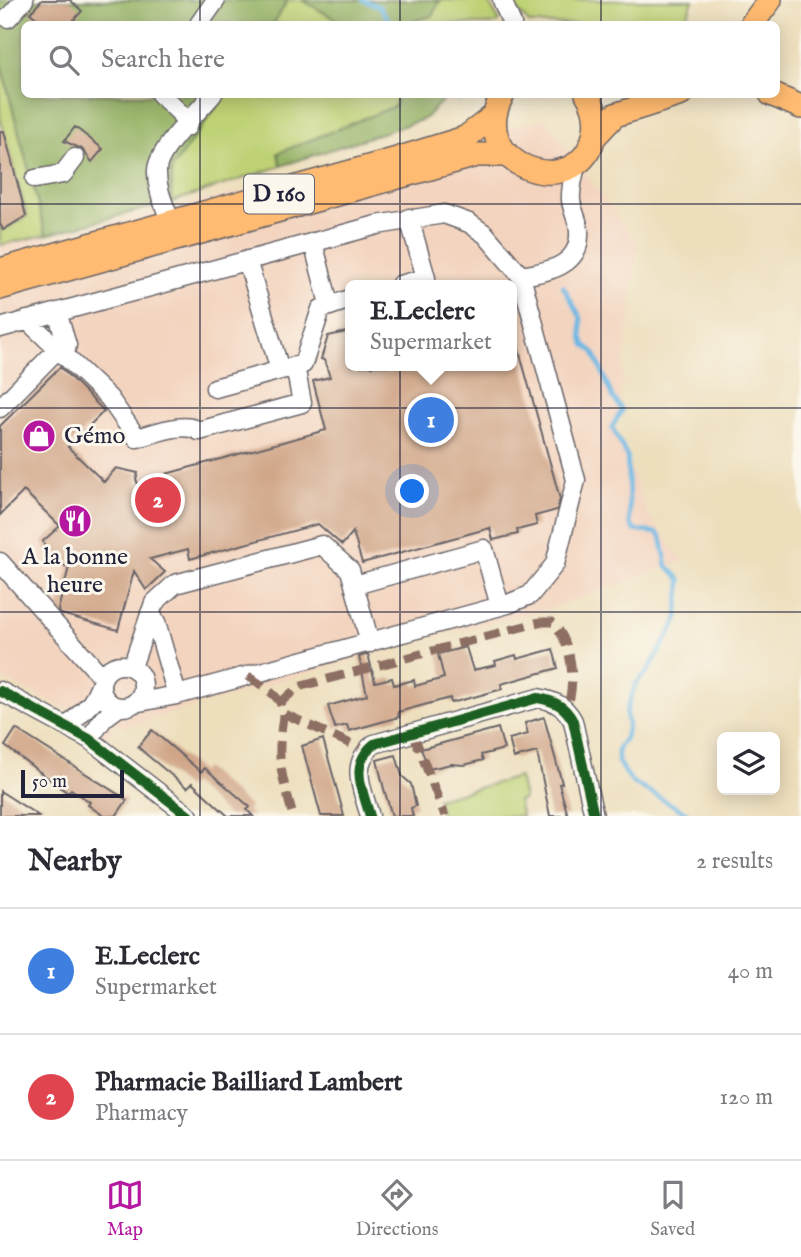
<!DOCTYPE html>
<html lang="en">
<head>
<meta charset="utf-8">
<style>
	body { margin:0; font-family:"IM FELL English",serif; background:#f7f7f7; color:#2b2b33 }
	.controls { position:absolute; right:21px; bottom:21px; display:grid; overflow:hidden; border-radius:10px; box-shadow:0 4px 18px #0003 }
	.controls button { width:63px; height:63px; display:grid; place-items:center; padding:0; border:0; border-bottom:2px solid #e1e1e2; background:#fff; color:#2b2b33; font:35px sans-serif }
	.scale { position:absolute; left:21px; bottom:18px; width:103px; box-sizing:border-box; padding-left:7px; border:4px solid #22223b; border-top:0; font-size:19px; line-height:24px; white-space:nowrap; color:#22223b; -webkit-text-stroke:5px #fbf7ec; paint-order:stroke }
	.you { position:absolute; left:413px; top:492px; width:24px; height:24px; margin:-18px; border:5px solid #fff; border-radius:50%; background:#1a73e8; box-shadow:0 0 0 10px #1a73e833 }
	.badge { display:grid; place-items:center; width:46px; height:46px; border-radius:50%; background:#b5179e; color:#fff; font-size:23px; font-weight:700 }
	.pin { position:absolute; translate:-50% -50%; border:4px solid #fff; box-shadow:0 2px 7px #0006 }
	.popup { position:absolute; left:345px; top:280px; width:172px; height:91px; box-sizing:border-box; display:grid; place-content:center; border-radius:10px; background:#fff; filter:drop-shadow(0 2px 5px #0005); font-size:23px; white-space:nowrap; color:#7c7c81 }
	.popup b { font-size:26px; color:#2b2b33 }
	.popup::after { content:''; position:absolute; left:50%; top:100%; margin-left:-14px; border:14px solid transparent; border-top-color:#fff }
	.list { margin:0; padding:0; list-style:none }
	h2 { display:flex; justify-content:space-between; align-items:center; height:91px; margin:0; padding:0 28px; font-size:30px }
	h2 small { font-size:23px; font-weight:400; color:#7c7c81 }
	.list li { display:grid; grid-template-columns:46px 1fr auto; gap:21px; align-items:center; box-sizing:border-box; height:126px; padding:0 28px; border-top:2px solid #e1e1e2 }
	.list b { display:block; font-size:26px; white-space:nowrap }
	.list p { margin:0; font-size:23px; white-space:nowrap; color:#7c7c81 }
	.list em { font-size:23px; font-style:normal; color:#7c7c81 }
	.icon { flex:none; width:38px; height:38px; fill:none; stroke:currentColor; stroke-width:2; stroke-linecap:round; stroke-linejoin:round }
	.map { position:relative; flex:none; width:801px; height:816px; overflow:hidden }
	.search { position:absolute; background:#fff; box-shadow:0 4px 18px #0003; left:21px; right:21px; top:21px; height:77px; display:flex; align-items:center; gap:18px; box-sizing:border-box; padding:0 24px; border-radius:10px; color:#7c7c81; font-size:26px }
	.sheet { height:343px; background:#fff }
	nav { display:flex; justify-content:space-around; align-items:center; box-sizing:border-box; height:98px; border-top:2px solid #e1e1e2; background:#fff; font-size:19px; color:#7c7c81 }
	nav a { display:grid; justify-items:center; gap:4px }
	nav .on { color:#b5179e }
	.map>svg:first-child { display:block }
</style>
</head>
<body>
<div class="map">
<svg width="801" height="816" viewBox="0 0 801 816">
	<rect width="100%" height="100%" fill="#fbf7ec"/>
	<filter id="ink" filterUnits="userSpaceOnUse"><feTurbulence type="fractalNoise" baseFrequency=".0143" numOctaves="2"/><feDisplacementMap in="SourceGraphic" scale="14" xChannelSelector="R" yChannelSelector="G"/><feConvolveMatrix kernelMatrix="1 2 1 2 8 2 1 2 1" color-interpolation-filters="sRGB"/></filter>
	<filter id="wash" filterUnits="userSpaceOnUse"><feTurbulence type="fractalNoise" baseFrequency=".00686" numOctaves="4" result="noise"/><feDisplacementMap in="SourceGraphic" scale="28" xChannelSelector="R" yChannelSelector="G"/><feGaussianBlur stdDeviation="1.57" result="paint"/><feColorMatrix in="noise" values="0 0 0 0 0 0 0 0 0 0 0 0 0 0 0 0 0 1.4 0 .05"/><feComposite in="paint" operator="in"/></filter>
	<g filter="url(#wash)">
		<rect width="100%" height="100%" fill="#eddebc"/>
		<path fill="#f3d4bf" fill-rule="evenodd" d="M0,75L44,239L545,119L638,245L616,432L649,516L684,561L545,610L419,640L124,727L112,724L109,738L81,716L0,678ZM350,285H512V366H350Z"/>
		<path fill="#bed174" stroke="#707a58" stroke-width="2" d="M288,0H302L344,24H273Z
			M440,0H487L499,20L496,24H414L412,21L432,16Z
			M514,0H693L685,22L675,24H530L515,8Z
			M0,61L46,235L0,245V225L4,230L27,216L0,117Z
			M225,95H397L396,106L278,153L281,166L171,202L172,168Z
			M519,777L524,799L518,801L522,816H442L437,799Z"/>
		<path fill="#96b366" stroke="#5c6a50" stroke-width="2" d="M0,0H288L273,24H24V94L225,95L172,168L171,202L46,235L0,61Z
			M302,0H440L432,16L413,21L414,24H344Z
			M397,95H448L424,119L281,166L278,153L395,106Z"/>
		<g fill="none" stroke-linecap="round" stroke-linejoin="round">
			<path stroke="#6ab7e4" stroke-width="4.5" d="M363,0L380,7L391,24
				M458,94L460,100
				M563,286L581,318L582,337L585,345L594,352L612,396L622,410L612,427L627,456L630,523L634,530L657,533L661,537L667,566L681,580L677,621L648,671L635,685L626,713L628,725L625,738L618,748V762L632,782L692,816"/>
		</g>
		<g id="blocks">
			<path fill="#d0a587" d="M42,0H70L82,11L70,24H44L30,13Z
				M75,127L103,149L92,162L82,149L64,141Z
				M0,131H4L26,216L3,230L0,224Z
				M351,331V366H512V336H515L560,499L557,510L535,516L537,525L517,530L518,534L493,540L490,528L362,563L353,532L342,545L318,524L190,559L188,549L150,559L165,572L146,590L134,571L118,630L61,614L58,610L69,567L55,563L51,565L43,541L60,526L24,491L0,515V426L60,367L104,411L68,447L104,482L116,468L138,473L136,479L141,492L169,484L166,474L326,430L313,381L330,377L324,360L321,359L328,336Z
				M466,647L473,670L496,665L495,661L516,655L517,659L553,649L558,668L501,684L502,689L481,695L451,703L450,698L398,712L399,717L349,731L347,725L335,728L328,706L367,695L359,657L368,654L375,682L392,678L394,685L414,680L415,686L444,678L438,654Z
				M544,717L562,783L559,784L568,816H550L537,752L514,758L509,739L528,734L525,723Z
				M498,728L504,749L481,755L483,760L464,765L451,764L429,769L421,749Z
				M16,729L127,800L116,816H104L88,805L90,802L71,789L68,793L5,746Z
				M152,730L201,772L205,768L250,807L247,810L253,816H228L192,783L187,788L147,755L138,747Z
				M323,739L339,797L344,816H321L302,746Z
				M396,755L402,776L411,784L416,806L411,808L413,816H392L384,789L377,760Z
				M0,791L39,816H0Z"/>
		</g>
	</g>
	<g filter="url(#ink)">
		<use href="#blocks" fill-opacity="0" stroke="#696468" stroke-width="2"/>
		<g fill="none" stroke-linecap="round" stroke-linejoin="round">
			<defs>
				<path id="minor" d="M502,0L512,24
					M8,18L24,0
					M199,24L216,0
					M160,94L180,113L187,127
					M35,179L63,174L75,158
					M171,223C165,206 156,189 157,170C158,149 199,111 213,94
					M313,242L329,304
					M247,260L280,370
					M521,276C547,272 581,266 579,232C579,221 572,211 571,200C570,188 574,174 577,162
					M400,285L426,278L409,218
					M57,312L67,345L65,355
					M27,320L109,398L137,438C154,434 183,421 199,431L302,403L295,366
					M0,328L377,225L444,214L469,223L485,234L521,276L576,480L555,564L530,595L508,604L177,695L134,703
					M215,388L303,364L321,309L350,299
					M0,408L53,354L61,351
					M0,562L102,677
					M355,585L484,549L500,606
					M150,613L156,622L177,695
					M101 686a21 21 0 1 1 42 0a21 21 0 1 1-42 0Z
					M132,667L154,603L175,584L322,545L350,570L370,643
					M0,691L89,739L189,816
					M68,726L92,702L100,685
					M89,739L104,718L119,707
					M370,816C362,788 349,765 374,744L538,698C555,701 565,706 573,721L594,816"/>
				<path id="major" d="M752,24L770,0
					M503,94C462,166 582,208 595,131C597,118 594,105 587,94
					M771,94L801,107
					M594,137L615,115L681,94
					M0,270L397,159L465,138L495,115
					M0,288L477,155H507"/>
			</defs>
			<use href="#minor" stroke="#696468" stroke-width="21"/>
			<use href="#major" stroke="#696468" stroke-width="26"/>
			<use href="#minor" stroke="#fff" stroke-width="18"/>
			<use href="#major" stroke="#ffbb71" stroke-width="23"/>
			<path stroke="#8d6e63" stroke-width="9" stroke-dasharray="18 9" stroke-linecap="butt" d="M248,676C300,709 278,708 280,757C281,777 288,797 293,816
				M280,703L298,687L540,622H552C573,642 576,683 567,709
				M285,714L366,751
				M413,733L445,816"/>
			<defs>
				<path id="cycleway" d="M0,691L89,739L189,816
					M370,816C362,788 349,765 374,744L538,698C555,701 565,706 573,721L594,816"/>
			</defs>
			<use href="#cycleway" stroke="#fbf7ec" stroke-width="15"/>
			<use href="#cycleway" stroke="#1b5e20" stroke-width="10"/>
		</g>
	</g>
	<path fill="none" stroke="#22223b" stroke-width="2" stroke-opacity="0.55" d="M200,0V24M400,0V24M601,0V24M200,94V816M400,94V816M601,94V816M0,204H801M0,408H801M0,612H801"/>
	<defs>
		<symbol id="shop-disc" viewBox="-11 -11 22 22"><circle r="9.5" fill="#b5179e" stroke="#fbf7ec"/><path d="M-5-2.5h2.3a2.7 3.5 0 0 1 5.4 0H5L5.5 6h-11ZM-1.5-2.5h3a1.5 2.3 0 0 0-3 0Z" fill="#fff"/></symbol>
		<symbol id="restaurant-disc" viewBox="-11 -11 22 22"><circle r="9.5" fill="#b5179e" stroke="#fbf7ec"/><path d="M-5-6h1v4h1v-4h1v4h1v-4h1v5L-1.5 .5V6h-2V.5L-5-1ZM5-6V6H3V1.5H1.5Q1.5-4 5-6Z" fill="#fff"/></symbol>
	</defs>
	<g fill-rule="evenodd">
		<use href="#shop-disc" x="20" y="417" width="38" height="38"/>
		<use href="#restaurant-disc" x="56" y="502" width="38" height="38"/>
	</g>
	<g text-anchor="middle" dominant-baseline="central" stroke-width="6" stroke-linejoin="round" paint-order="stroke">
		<rect fill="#fbf7ec" stroke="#636270" stroke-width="2" x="244" y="174.5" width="70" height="39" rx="5"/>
		<g font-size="23" font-weight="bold" fill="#22223b">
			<text x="279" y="194">D 160</text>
		</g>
		<g font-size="24" fill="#22223b" stroke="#fbf7ec" text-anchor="start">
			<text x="64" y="436">Gémo</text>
			<text x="75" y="557" text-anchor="middle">A la bonne<tspan x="75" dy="28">heure</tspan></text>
		</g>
	</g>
</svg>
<div class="controls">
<button><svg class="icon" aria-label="layers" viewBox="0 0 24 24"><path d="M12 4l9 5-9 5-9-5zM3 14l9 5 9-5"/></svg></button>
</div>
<div class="scale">50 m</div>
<div class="you"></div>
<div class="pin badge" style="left:431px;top:420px;background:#3f7fe0">1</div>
<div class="popup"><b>E.Leclerc</b>Supermarket</div>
<div class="pin badge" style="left:158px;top:500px;background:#e0444e">2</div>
<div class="search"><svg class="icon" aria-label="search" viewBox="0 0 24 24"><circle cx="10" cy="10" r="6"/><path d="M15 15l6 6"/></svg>Search here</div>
</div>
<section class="sheet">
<h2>Nearby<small>2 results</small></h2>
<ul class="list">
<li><span class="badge" style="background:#3f7fe0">1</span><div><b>E.Leclerc</b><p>Supermarket</p></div><em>40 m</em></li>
<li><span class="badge" style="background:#e0444e">2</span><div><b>Pharmacie Bailliard Lambert</b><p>Pharmacy</p></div><em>120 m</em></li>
</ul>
</section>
<nav>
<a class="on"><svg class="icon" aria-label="map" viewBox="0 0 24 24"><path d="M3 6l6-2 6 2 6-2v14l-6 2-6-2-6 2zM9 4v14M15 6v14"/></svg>Map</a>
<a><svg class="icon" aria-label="directions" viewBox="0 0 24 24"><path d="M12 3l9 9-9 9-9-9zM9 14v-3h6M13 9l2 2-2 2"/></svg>Directions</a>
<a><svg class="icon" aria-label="saved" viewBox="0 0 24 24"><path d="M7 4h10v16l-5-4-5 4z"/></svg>Saved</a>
</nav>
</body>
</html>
